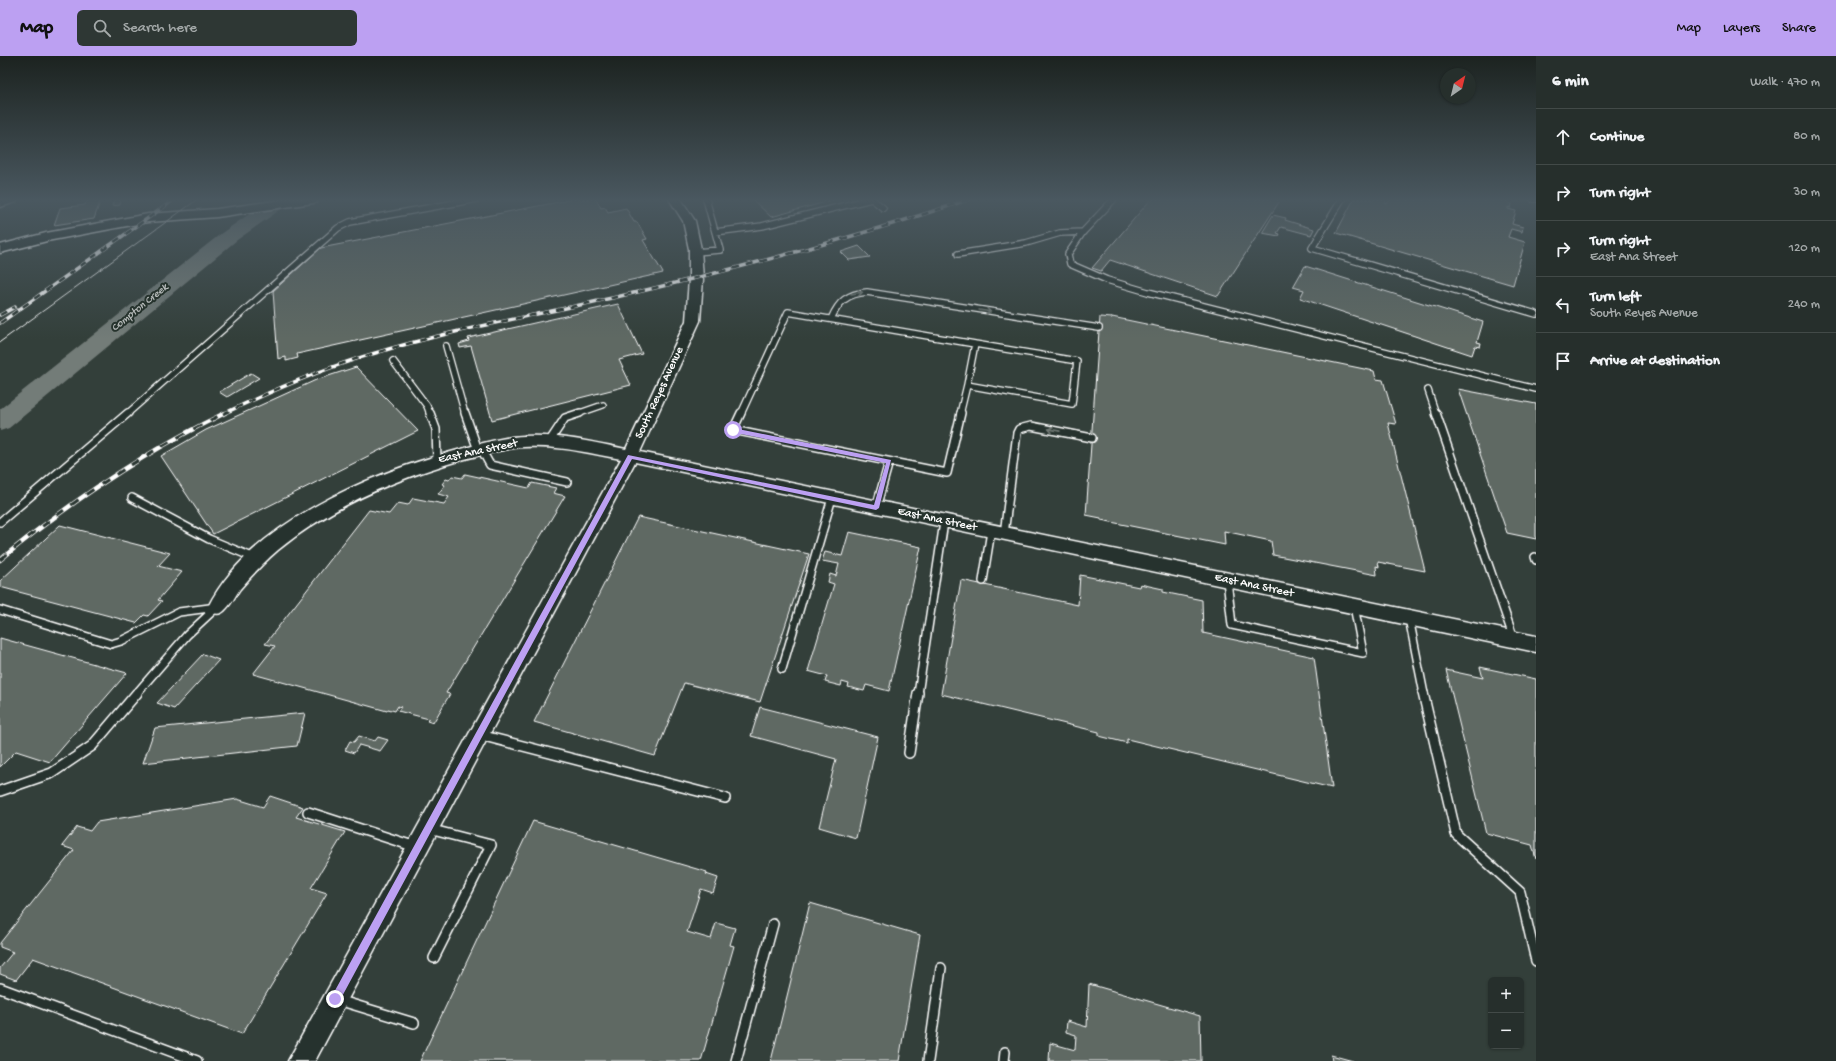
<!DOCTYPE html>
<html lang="en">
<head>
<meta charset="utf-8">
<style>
	body { margin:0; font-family:"Gochi Hand",sans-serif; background:#2e3734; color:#f1f3f6 }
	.controls { position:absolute; right:12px; bottom:12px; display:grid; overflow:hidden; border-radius:6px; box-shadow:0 1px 3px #0004 }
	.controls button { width:36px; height:36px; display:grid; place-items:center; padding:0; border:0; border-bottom:1px solid #424a48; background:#262f2c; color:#f1f3f6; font:20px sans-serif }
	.compass { position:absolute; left:1440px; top:12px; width:36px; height:36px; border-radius:50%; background:#262f2c; box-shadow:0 1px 3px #0004; rotate:35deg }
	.stop { position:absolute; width:12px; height:12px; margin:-9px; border:3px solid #bca0f2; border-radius:50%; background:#fff }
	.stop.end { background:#bca0f2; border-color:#fff; box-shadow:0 1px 4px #0008 }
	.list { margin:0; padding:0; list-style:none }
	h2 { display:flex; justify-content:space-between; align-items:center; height:52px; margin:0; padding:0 16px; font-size:17px }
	h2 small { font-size:13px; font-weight:400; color:#a4a9a9 }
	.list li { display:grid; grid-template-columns:26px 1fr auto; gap:12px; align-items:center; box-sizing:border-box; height:56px; padding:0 16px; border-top:1px solid #424a48 }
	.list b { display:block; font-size:15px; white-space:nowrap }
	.list p { margin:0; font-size:13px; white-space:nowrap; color:#a4a9a9 }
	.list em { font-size:13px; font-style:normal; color:#a4a9a9 }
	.icon { flex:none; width:22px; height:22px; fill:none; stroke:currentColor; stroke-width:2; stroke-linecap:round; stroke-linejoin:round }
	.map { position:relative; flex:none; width:1536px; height:1005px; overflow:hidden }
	header { display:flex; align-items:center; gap:24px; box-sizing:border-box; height:56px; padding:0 20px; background:#bca0f2; color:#111 }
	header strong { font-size:19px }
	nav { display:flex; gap:22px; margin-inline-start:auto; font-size:14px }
	.search { width:280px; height:36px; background:#2e3734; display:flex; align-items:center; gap:10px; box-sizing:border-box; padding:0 14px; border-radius:6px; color:#a4a9a9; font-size:15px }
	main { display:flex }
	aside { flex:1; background:#262f2c }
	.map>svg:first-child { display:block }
</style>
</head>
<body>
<header>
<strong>Map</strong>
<div class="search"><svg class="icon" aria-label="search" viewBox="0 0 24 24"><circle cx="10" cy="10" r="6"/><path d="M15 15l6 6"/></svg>Search here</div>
<nav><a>Map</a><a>Layers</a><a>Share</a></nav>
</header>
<main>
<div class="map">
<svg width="1536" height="1005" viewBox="0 0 1536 1005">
	<rect width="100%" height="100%" fill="#333f3a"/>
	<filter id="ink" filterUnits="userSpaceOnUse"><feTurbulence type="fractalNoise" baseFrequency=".025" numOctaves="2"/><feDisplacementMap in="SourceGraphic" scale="8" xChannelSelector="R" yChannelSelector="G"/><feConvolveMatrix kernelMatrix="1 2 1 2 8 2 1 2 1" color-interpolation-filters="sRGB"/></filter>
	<g filter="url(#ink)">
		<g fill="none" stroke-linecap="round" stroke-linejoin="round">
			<path fill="#737b78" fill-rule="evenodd" d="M271,143H293L290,147L237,184L9,372L0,375V353L223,176Z"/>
		</g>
		<path fill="#5f6964" stroke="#fff" d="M87,143H101L94,163L54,169L60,152L85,149Z
			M114,143H121L120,149L112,150Z
			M574,143H596L601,152L605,151L608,156L626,152L634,166H637L647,183L643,184L663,217L297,298L298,302L286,305V301L278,303L273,235L321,192Z
			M752,143H837L771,161Z
			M1151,143H1281L1218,240L1110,204L1101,215L1092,212Z
			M1354,143H1382L1386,144L1385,147L1387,148L1390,143H1497L1509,146V147L1512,148L1511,152L1508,151V153L1516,155L1512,168L1523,171L1522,176L1511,173L1508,181L1525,186L1513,229L1336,177Z
			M1273,159L1286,162L1285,164L1314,173L1311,179L1281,171L1277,177L1280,178L1279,180L1262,177Z
			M859,190L870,201L849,204L841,196Z
			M1305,210L1483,266L1477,286L1481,287L1480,291L1475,290L1472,299L1300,242L1304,234L1293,231Z
			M618,248L642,298L619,304L631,329L492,364L471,290L460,292L459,288L469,285L468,282Z
			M1100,261L1112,262V261L1374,315L1376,323L1383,324L1396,368L1388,367L1425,515L1378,506L1379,511L1376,510L1377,519L1273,499L1271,485L1224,475L1225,489L1101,464V462L1086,459Z
			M356,311L418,375L213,478L161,400L206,374L316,324Z
			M251,317L259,322L227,341L219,336Z
			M1458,333L1536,348V483L1507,477Z
			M465,418L529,432L532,427L556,432L553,437L565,440L446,637L450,638L433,667L427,665L429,663L398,655L401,651L398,650L395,655L388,653L387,655L253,618L275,590L265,588L369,454L389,458L398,447L408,449L413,442L444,448L449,441L438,438L445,429L442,428L446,423L449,424L452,420L462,422Z
			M638,461L809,498L760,646L684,627L655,700L534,666Z
			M60,469L170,497L158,510L182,516L158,544L162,545L148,560L144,559L136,567L0,531V525Z
			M849,476L921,491L889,635L866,629L864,635L848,631L849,628L842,626L841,630L825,626L827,620L808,615L834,528L828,526L830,518L836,520L839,508L822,505L825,496L842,500Z
			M1080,519L1139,531L1140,528L1163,533V536L1202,544L1203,577L1314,601L1332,732L1127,683V687L1099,680V676L941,638L961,524L1078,549Z
			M0,582L127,617L50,706L16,695L0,711Z
			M203,598L219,604L174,653L157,647Z
			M1480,611L1536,623V803L1532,789L1486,777L1446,614L1483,622Z
			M760,651L878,681L856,782L819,771L836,703L751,680Z
			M305,657L297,690L143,707L155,672Z
			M359,680L375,685L378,681L388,684L380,695L359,689L354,697L345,694L350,685L354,686Z
			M270,740L303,751L296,761L345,776L311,832L327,837L242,978L33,902L16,924L0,918V912L13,896L0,891V887L74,794L62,790L77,771L90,775L97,766L237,743L263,751Z
			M533,765L707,816L706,818L718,822L713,837L701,833L687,876L711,883L716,867L735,872L730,889L734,890L701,1005H420Z
			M810,847L920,879L899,1005H771Z
			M1089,928L1200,960L1201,1005H1049L1050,987L1075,994L1076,979L1066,976L1067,965L1087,971Z
			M1331,999L1353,1005H1332Z"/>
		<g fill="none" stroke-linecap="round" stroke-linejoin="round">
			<defs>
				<path id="service-far2" d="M872,143L883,152
					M1114,143L1083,176L1068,198L1070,208L1107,224L1148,236L1536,333
					M1342,143L1312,192L1536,258
					M1533,143H1536
					M715,176L762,170L871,143
					M695,196L720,194L706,143
					M958,198L1026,187L1060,177L1083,176
					M831,263C839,245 847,238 867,236L1099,272
					M446,290L465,358
					M393,305L427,350L430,358
					M967,329L1072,348L1077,305L975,288
					M967,329L975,288
					M1428,334L1436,358
					M127,358L338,172L350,166L477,143
					M577,358L603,349
					M741,358L788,256L975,288
					M960,358L967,329"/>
				<path id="service-far1" d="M430,357L436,373L437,404
					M465,357L478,394
					M741,357L733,374L947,417L961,357
					M1436,357L1514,583
					M549,386L565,362L580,357
					M481,393L490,409L567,426
					M132,442L209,483L257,503
					M876,452L889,406
					M0,466L128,357
					M1004,478L1017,377L1019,373L1031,370L1092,382
					M1535,501L1536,504
					M1227,524L1232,569L1363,597L1354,550
					M983,525L991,475
					M0,554L111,588L121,585L179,556L217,551
					M1409,562L1424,638
					M782,613L832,442
					M136,638L187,579L217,551
					M918,638L944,466"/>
				<path id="service" d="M1423,637L1456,778L1520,836L1536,905
					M480,679L725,742
					M909,697L918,637
					M0,735L52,717L92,690L137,637
					M308,756L416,791
					M429,773L491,789L434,902
					M0,932L197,1005
					M338,944L414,967
					M736,1005L773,868
					M928,1005L941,912
					M1004,1005L1005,996"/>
				<path id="tertiary" d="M669,143H681L695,165L701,193L703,223L700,265L640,396L1536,580V596L635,406L315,1005H288L621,403C589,397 557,389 524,391C504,392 485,398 465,403C397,422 333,449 278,494C264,506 252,519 240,533C235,540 231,549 224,555C220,559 215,558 210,556L208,551C250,467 373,416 458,394C480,388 501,381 524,380C558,378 592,386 626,393L686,265L689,223V193L683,165Z"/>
				<path id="secondary" d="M288,143H320L318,146L313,147L217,161L148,166L47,185L0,197V189L46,177L148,158L217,153Z"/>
				<path id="primary" d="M0,143H18L16,146L0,151Z"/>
			</defs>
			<use href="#service-far2" stroke="#fff" stroke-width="8"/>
			<use href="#service-far1" stroke="#fff" stroke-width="10"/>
			<use href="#service" stroke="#fff" stroke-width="12"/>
			<use href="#tertiary" stroke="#fff" stroke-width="3"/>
			<use href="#secondary" stroke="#fff" stroke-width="3"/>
			<use href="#primary" stroke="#fff" stroke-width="3"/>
			<use href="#service-far2" stroke="#26332d" stroke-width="5.5"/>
			<use href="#service-far1" stroke="#26332d" stroke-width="7"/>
			<use href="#service" stroke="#26332d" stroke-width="9"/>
			<use href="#tertiary" fill="#26332d" fill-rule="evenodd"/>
			<use href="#secondary" fill="#26332d" fill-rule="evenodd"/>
			<use href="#primary" fill="#26332d" fill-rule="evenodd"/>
			<path stroke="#fff" stroke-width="1" d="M0,286L198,143"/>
			<defs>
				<path id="rail-far1" d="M0,259L15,251
					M0,267L175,143
					M223,358C271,335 321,313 372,298C451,274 532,260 612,242C733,214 852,183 970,143"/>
				<path id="rail" d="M0,504C70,446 144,396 225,357"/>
			</defs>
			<use href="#rail-far1" stroke="#fff" stroke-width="3.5"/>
			<use href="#rail" stroke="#fff" stroke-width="4.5"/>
			<use href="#rail-far1" stroke="#26332d" stroke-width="2.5" stroke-dasharray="7" stroke-linecap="butt"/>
			<use href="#rail" stroke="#26332d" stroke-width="3" stroke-dasharray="9" stroke-linecap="butt"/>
		</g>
		<defs><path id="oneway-shaft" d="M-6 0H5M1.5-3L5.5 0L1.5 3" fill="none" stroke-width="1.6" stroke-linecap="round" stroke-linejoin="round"/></defs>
		<g stroke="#727a76">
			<use href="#oneway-shaft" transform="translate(857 237) rotate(-9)"/>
			<use href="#oneway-shaft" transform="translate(985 255) rotate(9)"/>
			<use href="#oneway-shaft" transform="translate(1054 374) rotate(-169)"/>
		</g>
	</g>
	<linearGradient id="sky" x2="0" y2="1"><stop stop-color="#1c2320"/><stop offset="0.51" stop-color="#4a5860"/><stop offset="1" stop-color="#4a5860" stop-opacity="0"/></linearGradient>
	<rect width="1536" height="283" fill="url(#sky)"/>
	<path fill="#bca0f2" d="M733,372L891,404L879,452L876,454L632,403L339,946H332V940L628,399L874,449L886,407L731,376V373Z"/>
	<g text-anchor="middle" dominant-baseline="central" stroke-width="4" stroke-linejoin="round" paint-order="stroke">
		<g font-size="11" font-style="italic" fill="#b9bdbc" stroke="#26332d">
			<text transform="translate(140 252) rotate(-39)">Compton Creek</text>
		</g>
		<g font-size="12" fill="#fff" stroke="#26332d">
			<text transform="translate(660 337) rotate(-65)">South Reyes Avenue</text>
			<text transform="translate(478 396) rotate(-12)">East Ana Street</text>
			<text transform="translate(937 464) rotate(12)">East Ana Street</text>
			<text transform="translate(1254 530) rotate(12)">East Ana Street</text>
		</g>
	</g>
</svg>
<div class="controls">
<button>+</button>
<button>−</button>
</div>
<svg class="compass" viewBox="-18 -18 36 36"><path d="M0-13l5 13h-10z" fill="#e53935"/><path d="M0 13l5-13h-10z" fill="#a4a9a9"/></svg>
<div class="stop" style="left:733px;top:374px"></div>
<div class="stop end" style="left:335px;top:943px"></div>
</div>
<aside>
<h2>6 min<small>Walk · 470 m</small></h2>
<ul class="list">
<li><svg class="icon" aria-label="ahead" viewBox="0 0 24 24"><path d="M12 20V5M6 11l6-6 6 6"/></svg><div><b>Continue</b></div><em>80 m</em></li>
<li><svg class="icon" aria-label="right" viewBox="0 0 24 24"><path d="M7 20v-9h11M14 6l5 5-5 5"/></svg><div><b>Turn right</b></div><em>30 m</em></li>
<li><svg class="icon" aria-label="right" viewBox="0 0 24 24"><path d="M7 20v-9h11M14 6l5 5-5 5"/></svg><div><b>Turn right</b><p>East Ana Street</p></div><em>120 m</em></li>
<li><svg class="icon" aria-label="left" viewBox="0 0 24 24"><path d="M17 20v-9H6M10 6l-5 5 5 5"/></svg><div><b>Turn left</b><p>South Reyes Avenue</p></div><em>240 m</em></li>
<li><svg class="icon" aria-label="arrive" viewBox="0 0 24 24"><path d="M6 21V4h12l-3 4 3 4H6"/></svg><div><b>Arrive at destination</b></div></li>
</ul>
</aside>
</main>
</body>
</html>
